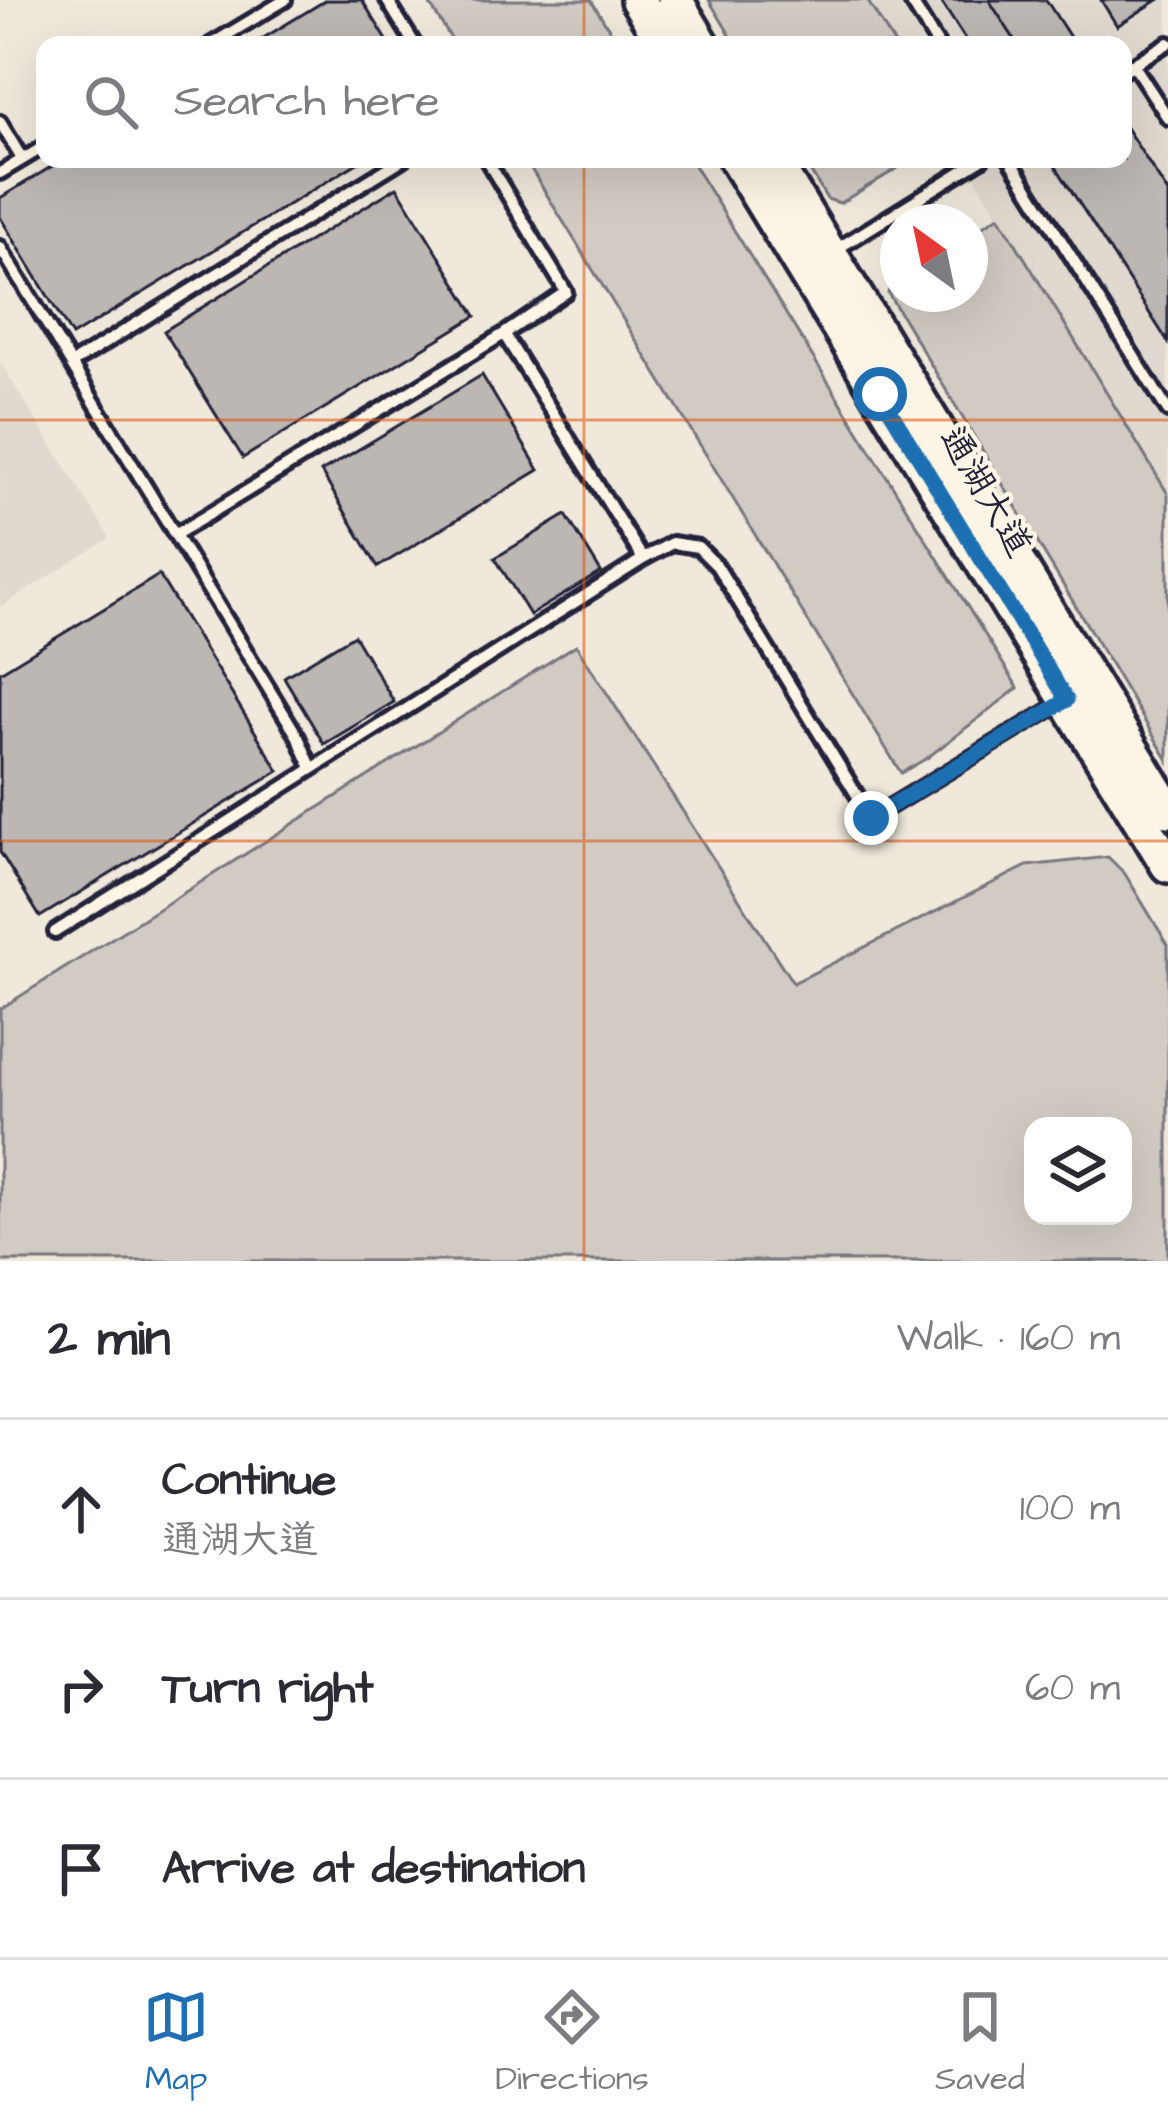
<!DOCTYPE html>
<html lang="en">
<head>
<meta charset="utf-8">
<style>
	body { margin:0; font-family:"Architects Daughter","LXGW WenKai TC",sans-serif; background:#f7f7f7; color:#2b2b33 }
	.controls { position:absolute; right:36px; bottom:36px; display:grid; overflow:hidden; border-radius:24px; box-shadow:0 12px 48px #0002 }
	.controls button { width:108px; height:108px; display:grid; place-items:center; padding:0; border:0; border-bottom:3px solid #e1e1e2; background:#fff; color:#2b2b33; font:60px sans-serif }
	.compass { position:absolute; left:880px; top:204px; width:108px; height:108px; border-radius:50%; background:#fff; box-shadow:0 12px 48px #0002; rotate:327deg }
	.stop { position:absolute; width:36px; height:36px; margin:-27px; border:9px solid #1f6fb2; border-radius:50%; background:#fff }
	.stop.end { background:#1f6fb2; border-color:#fff; box-shadow:0 3px 12px #0008 }
	.list { margin:0; padding:0; list-style:none }
	h2 { display:flex; justify-content:space-between; align-items:center; height:156px; margin:0; padding:0 48px; font-size:51px }
	h2 small { font-size:39px; font-weight:400; color:#7c7c81 }
	.list li { display:grid; grid-template-columns:78px 1fr auto; gap:36px; align-items:center; box-sizing:border-box; height:180px; padding:0 48px; border-top:3px solid #e1e1e2 }
	.list b { display:block; font-size:45px; white-space:nowrap }
	.list p { margin:0; font-size:39px; white-space:nowrap; color:#7c7c81 }
	.list em { font-size:39px; font-style:normal; color:#7c7c81 }
	.icon { flex:none; width:66px; height:66px; fill:none; stroke:currentColor; stroke-width:2; stroke-linecap:round; stroke-linejoin:round }
	.map { position:relative; flex:none; width:1168px; height:1261px; overflow:hidden }
	.search { position:absolute; background:#fff; box-shadow:0 12px 48px #0002; left:36px; right:36px; top:36px; height:132px; display:flex; align-items:center; gap:30px; box-sizing:border-box; padding:0 42px; border-radius:24px; color:#7c7c81; font-size:45px }
	.sheet { height:696px; background:#fff }
	nav { display:flex; justify-content:space-around; align-items:center; box-sizing:border-box; height:168px; border-top:3px solid #e1e1e2; background:#fff; font-size:33px; color:#7c7c81 }
	nav a { display:grid; justify-items:center; gap:6px }
	nav .on { color:#1f6fb2 }
	.map>svg:first-child { display:block }
</style>
</head>
<body>
<div class="map">
<svg width="1168" height="1261" viewBox="0 0 1168 1261">
	<rect width="100%" height="100%" fill="#efe8db"/>
	<filter id="ink" filterUnits="userSpaceOnUse"><feTurbulence type="fractalNoise" baseFrequency=".00833" numOctaves="2"/><feDisplacementMap in="SourceGraphic" scale="24" xChannelSelector="R" yChannelSelector="G"/><feConvolveMatrix kernelMatrix="1 2 1 2 8 2 1 2 1" color-interpolation-filters="sRGB"/></filter>
	<g filter="url(#ink)">
		<path fill="#e0d9cf" d="M867,0H1168V494L964,159H1123V45H895Z
			M0,362L110,538L0,607Z"/>
		<path fill="#d1cbc3" stroke="#7a767f" stroke-width="3" fill-rule="evenodd" d="M427,0H591L619,45H455Z
			M709,0H867L895,45H736Z
			M525,159H690L1018,688L927,758L901,773Z
			M803,159H913L840,203L827,199Z
			M999,216L1168,494V760L888,293L892,282L898,278V294H970V234Z
			M576,645L793,983L1027,866L1108,857L1125,874L1168,945V1261H0V1009ZM1033,1126H1123V1216H1033Z"/>
		<path fill="#bcb7b3" stroke="#22223b" stroke-width="3" d="M326,0H362L390,45H252Z
			M940,0H989L1018,45H969Z
			M989,0H1046L1075,45H1018Z
			M1101,0H1158L1117,26Z
			M1123,123L1168,193V342L1053,162L1123,159Z
			M64,159H364L72,336L0,217V198Z
			M397,187L476,316L243,458L164,331Z
			M482,375L539,470L378,567L321,472Z
			M566,515L601,572L530,615L495,558Z
			M159,575L279,771L40,917L0,852V672Z
			M354,635L394,702L324,744L284,677Z"/>
		<g fill="none" stroke-linecap="round" stroke-linejoin="round">
			<defs>
				<path id="lane" d="M387,0L415,45
					M910,0L938,45
					M210,45L285,0
					M1133,64L1168,118
					M1123,71L1168,43
					M0,122L22,159
					M486,159L566,292L504,334L643,559L672,543L698,547L717,566L871,818L1063,702
					M1010,159L1168,411
					M0,173L45,146
					M0,247L298,737L312,769
					M832,252L982,159
					M71,364L403,159
					M175,535L504,334
					M55,932L643,559"/>
				<path id="primary" d="M638,0L666,45
					M675,0L702,45
					M736,159L1168,865
					M772,159L1168,810"/>
			</defs>
			<use href="#lane" stroke="#22223b" stroke-width="20"/>
			<use href="#primary" stroke="#22223b" stroke-width="42"/>
			<use href="#lane" stroke="#fcf5e5" stroke-width="10"/>
			<use href="#primary" stroke="#fcf5e5" stroke-width="33"/>
		</g>
	</g>
	<g fill="none" stroke-linecap="round" stroke-linejoin="round" filter="url(#ink)">
		<path stroke="#1f6fb2" stroke-width="15" d="M871,818L1067,700L880,394"/>
	</g>
	<path fill="none" stroke="#de560e" stroke-width="3" stroke-opacity="0.55" d="M584,0V45M584,159V1261M0,420H1168M0,841H1168"/>
	<g text-anchor="middle" dominant-baseline="central" stroke-width="9" stroke-linejoin="round" paint-order="stroke">
		<g font-size="36" fill="#22223b" stroke="#fcf5e5">
			<text transform="translate(985 492) rotate(59)">通湖大道</text>
		</g>
	</g>
</svg>
<div class="controls">
<button><svg class="icon" aria-label="layers" viewBox="0 0 24 24"><path d="M12 4l9 5-9 5-9-5zM3 14l9 5 9-5"/></svg></button>
</div>
<svg class="compass" viewBox="-18 -18 36 36"><path d="M0-13l5 13h-10z" fill="#e53935"/><path d="M0 13l5-13h-10z" fill="#7c7c81"/></svg>
<div class="stop" style="left:880px;top:394px"></div>
<div class="stop end" style="left:871px;top:818px"></div>
<div class="search"><svg class="icon" aria-label="search" viewBox="0 0 24 24"><circle cx="10" cy="10" r="6"/><path d="M15 15l6 6"/></svg>Search here</div>
</div>
<section class="sheet">
<h2>2 min<small>Walk · 160 m</small></h2>
<ul class="list">
<li><svg class="icon" aria-label="ahead" viewBox="0 0 24 24"><path d="M12 20V5M6 11l6-6 6 6"/></svg><div><b>Continue</b><p>通湖大道</p></div><em>100 m</em></li>
<li><svg class="icon" aria-label="right" viewBox="0 0 24 24"><path d="M7 20v-9h11M14 6l5 5-5 5"/></svg><div><b>Turn right</b></div><em>60 m</em></li>
<li><svg class="icon" aria-label="arrive" viewBox="0 0 24 24"><path d="M6 21V4h12l-3 4 3 4H6"/></svg><div><b>Arrive at destination</b></div></li>
</ul>
</section>
<nav>
<a class="on"><svg class="icon" aria-label="map" viewBox="0 0 24 24"><path d="M3 6l6-2 6 2 6-2v14l-6 2-6-2-6 2zM9 4v14M15 6v14"/></svg>Map</a>
<a><svg class="icon" aria-label="directions" viewBox="0 0 24 24"><path d="M12 3l9 9-9 9-9-9zM9 14v-3h6M13 9l2 2-2 2"/></svg>Directions</a>
<a><svg class="icon" aria-label="saved" viewBox="0 0 24 24"><path d="M7 4h10v16l-5-4-5 4z"/></svg>Saved</a>
</nav>
</body>
</html>
